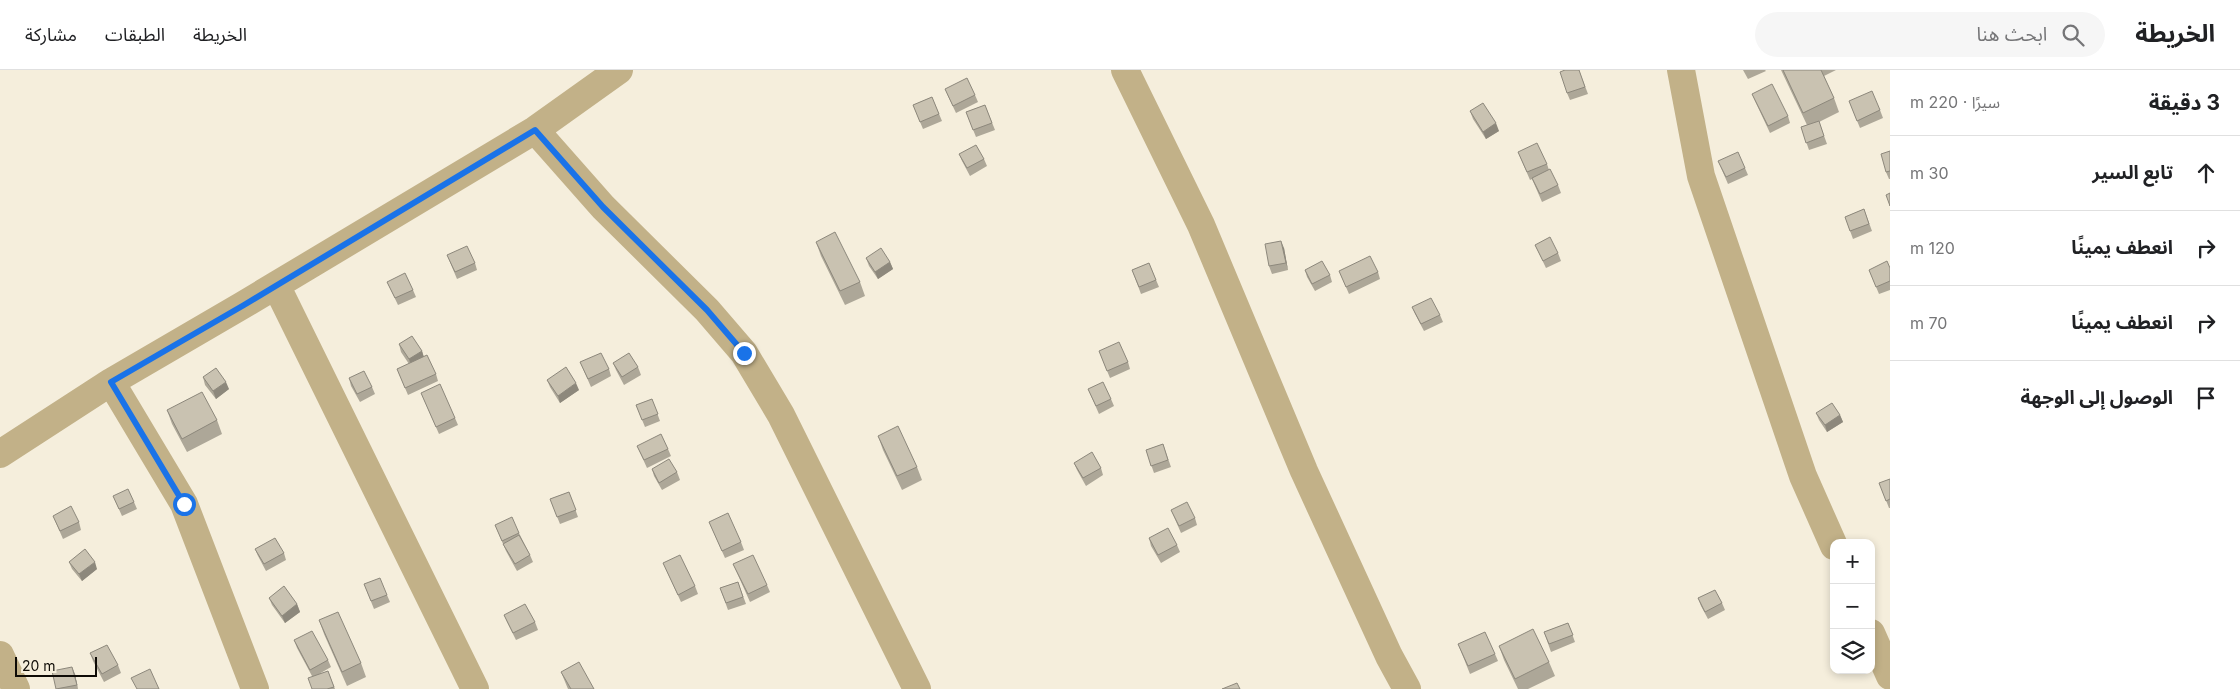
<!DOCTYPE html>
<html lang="ar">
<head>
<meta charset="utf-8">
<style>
	body { margin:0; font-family:Inter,"Noto Sans Arabic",sans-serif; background:#f6f6f6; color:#202124; direction:rtl }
	.controls { position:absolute; right:15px; bottom:15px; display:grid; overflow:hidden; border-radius:10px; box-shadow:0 2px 8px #0003 }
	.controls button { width:45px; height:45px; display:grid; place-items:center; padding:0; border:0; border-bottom:1px solid #e0e0e0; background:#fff; color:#202124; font:25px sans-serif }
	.scale { position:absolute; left:15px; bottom:12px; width:82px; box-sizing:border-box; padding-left:5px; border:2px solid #0e0b06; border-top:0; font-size:14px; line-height:18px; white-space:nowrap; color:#0e0b06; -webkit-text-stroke:4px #f5eedc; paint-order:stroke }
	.stop { position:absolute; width:15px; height:15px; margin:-11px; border:4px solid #1a73e8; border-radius:50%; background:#fff }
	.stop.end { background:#1a73e8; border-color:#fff; box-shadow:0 1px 5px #0008 }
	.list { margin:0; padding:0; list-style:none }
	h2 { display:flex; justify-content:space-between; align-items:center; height:65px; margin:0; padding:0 20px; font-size:21px }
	h2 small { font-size:16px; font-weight:400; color:#757577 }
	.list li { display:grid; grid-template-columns:32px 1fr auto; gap:15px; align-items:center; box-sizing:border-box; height:75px; padding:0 20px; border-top:1px solid #e0e0e0 }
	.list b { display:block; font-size:19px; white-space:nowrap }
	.list em { font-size:16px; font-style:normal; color:#757577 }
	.icon { flex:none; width:28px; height:28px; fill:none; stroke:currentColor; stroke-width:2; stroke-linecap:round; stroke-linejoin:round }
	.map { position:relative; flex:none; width:1890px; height:619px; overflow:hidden; direction:ltr }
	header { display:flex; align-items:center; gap:30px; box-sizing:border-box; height:70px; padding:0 25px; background:#fff; border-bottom:1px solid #e0e0e0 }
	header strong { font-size:24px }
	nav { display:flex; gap:28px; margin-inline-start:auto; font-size:18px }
	.search { width:350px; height:45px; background:#f6f6f6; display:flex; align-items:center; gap:12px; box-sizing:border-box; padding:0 18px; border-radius:28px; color:#757577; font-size:19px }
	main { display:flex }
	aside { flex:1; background:#fff }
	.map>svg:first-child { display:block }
</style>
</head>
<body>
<header>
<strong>الخريطة</strong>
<div class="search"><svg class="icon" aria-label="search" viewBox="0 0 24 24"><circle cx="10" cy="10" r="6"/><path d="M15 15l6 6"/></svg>ابحث هنا</div>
<nav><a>الخريطة</a><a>الطبقات</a><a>مشاركة</a></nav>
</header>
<main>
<aside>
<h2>3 دقيقة<small>سيرًا · 220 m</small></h2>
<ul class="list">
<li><svg class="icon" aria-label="ahead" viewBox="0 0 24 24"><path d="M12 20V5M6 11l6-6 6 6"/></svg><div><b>تابع السير</b></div><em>30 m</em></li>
<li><svg class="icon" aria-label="right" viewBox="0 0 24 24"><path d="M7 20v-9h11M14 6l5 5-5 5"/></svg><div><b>انعطف يمينًا</b></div><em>120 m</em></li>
<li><svg class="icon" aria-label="right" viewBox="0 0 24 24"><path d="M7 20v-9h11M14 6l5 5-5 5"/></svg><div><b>انعطف يمينًا</b></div><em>70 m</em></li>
<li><svg class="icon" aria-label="arrive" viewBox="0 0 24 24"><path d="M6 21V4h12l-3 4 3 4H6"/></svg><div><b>الوصول إلى الوجهة</b></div></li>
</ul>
</aside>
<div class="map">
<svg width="1890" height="619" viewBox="0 0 1890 619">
	<rect width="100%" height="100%" fill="#f5eedc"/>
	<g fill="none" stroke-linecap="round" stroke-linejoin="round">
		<path stroke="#c2b188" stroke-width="28" d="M1125,0L1201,155L1304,401L1389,586L1407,619
			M1681,0L1701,106L1803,406L1834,476
			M535,60L603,137L707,240L744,283L781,345L917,619
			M276,215L475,619
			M111,312L184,434L255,619
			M0,384L111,312L243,235L535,60L619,0
			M1871,563L1890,606
			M0,585L16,619"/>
	</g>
	<path fill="#ada798" d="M1579,0L1588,24L1570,30L1567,23Z
		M1743,0H1765L1766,1L1748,9Z
		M1781,0H1836L1824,6L1834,28L1839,42L1819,52L1827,74L1809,80L1801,57L1807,55Z
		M945,19L975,25L978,32L956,43L948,26Z
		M1752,24L1788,46L1790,53L1770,63L1755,31Z
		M932,27L942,51L923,59L913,35Z
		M1849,31L1880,40L1883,48L1860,58Z
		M985,35L995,60L976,67L966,42Z
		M1470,41L1499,61L1486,69L1473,49Z
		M1890,81V109H1889L1886,102Z
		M1518,82L1547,94L1549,100L1558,115L1561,123L1542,132L1532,109L1530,110Z
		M959,84L984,89L987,96L970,106L962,91Z
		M1718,91L1745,98L1748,105L1728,114Z
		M1864,139L1872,161L1853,169L1845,147Z
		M816,172L860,212L865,226L845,235L821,186Z
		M1535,175L1558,183L1561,191L1546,198Z
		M1284,178L1288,200L1272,204L1269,196Z
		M447,185L475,193L477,200L457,209Z
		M866,188L890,192L893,199L878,209L869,196Z
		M1149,193L1159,217L1141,224L1132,200Z
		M1890,198V220L1879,224L1869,200Z
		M1305,200L1330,205L1332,212L1315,221L1307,207Z
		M1339,201L1378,202L1380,209L1349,224Z
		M387,212L413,220L416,227L398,235Z
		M1412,237L1440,245L1443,252L1424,261L1415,244Z
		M399,274L422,281L424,287L436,304L438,311L408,325L397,299L409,294L401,282Z
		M1099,281L1128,292L1130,299L1110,308Z
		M580,292L609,299L611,306L591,317Z
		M613,293L638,297L641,305L624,315L616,300Z
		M203,307L229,319L216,329L205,315Z
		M349,308L372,317L375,324L360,332L351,316Z
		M547,310L579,320L560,333L550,317Z
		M1088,319L1111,329L1114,336L1099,344Z
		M421,323L455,348L458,355L439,364Z
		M652,329L660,351L645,357L636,335Z
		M167,340L217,350L222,364L187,382L172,354Z
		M1816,343L1840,345L1843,352L1827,362L1819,350Z
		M878,366L917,397L922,410L902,420L883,380Z
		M1163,374L1171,397L1154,403L1146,380Z
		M637,376L668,379L671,386L647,398Z
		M1074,393L1101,398L1103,405L1086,416L1077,400Z
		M652,399L677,402L680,410L662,420L654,406Z
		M1890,409V438H1889L1882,420Z
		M569,422L578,447L560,454L550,429Z
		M113,426L134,432L137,439L122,446Z
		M1171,440L1195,448L1197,455L1181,463Z
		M53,446L79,452L81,460L63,469Z
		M709,452L741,472L744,480L725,488Z
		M495,455L519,463L530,485L533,492L517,501L506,481Z
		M1149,468L1177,475L1180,482L1161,493L1151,476Z
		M255,479L284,483L286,490L266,501L258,486Z
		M69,492L97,499L82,511L72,499Z
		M663,493L695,516L698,524L681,532Z
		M733,494L767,515L770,522L750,532Z
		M738,512L746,534L728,540L720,518Z
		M364,514L387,525L390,532L374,539Z
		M269,528L297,534L300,542L285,553L272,535Z
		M1698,528L1722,533L1725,540L1708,549L1701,536Z
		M504,545L535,552L538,560L516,570L507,552Z
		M319,550L361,593L366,607L347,616L324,564Z
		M1568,553L1575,572L1551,582L1544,562Z
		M294,570L328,590L331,597L319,604L328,601L335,619H312V606L297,578Z
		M1458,574L1495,584L1498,591L1470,604Z
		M1499,576L1549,592L1555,606L1528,619H1518L1504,590Z
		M90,583L118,595L121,603L104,612L93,591Z
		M561,602L594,619H568Z
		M75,604L78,619H56Z"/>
	<path fill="#8d887c" d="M1496,53L1499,61L1486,69L1483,62Z
		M1281,171L1284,178L1288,200L1286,193Z
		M890,192L893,199L878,209L875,202Z
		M422,281L424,288L411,297L409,289Z
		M226,312L229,319L216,329L213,321Z
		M576,313L579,320L560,333L558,326Z
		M1840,345L1843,352L1827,362L1825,355Z
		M95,492L97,499L82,511L79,504Z
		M297,534L300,542L285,553L282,546Z
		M72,597L75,604L78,619L77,615Z"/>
	<path fill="#c9c2b1" stroke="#8d887c" d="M1565,0H1579L1585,17L1567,23L1560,2Z
		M1783,0H1821L1834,28L1803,43Z
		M967,8L975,25L953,36L945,19Z
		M1772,14L1788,46L1768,56L1752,24Z
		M1872,21L1880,40L1857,51L1849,31Z
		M932,27L939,44L920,52L913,35Z
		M1483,33L1496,53L1483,62L1470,41Z
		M985,35L992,53L973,60L966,42Z
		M1819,51L1824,66L1806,73L1801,57Z
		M1537,73L1547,94L1527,102L1518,82Z
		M976,75L984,89L967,98L959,84Z
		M1890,81V101L1886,102L1881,84Z
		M1738,82L1745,98L1726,107L1718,91Z
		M1550,99L1558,115L1540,124L1532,108Z
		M1890,123V136L1886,125Z
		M1864,139L1869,154L1850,161L1845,147Z
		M835,162L860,212L840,221L816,172Z
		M1550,167L1558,183L1543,191L1535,175Z
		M1281,171L1286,193L1269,196L1265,174Z
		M467,176L475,193L455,202L447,185Z
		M881,178L890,192L875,202L866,188Z
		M1370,186L1378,202L1346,217L1339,201Z
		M1322,191L1330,205L1312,214L1305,200Z
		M1887,191L1890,198V211L1876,217L1869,200Z
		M1149,193L1156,210L1139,217L1132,200Z
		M405,203L413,220L395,228L387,212Z
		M1431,228L1440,245L1421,254L1412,237Z
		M412,266L422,281L409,289L399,274Z
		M1119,272L1128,292L1107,301L1099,281Z
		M601,283L609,299L588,309L580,292Z
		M629,283L638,297L622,307L613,293Z
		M427,285L436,304L405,318L397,299Z
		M566,297L576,313L558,326L547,310Z
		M216,298L226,312L213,321L203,307Z
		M364,301L372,317L357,324L349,308Z
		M1103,312L1111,329L1096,336L1088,319Z
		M440,314L455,348L436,357L421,323Z
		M202,322L217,350L182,369L167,340Z
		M652,329L658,344L642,350L636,335Z
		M1832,333L1840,345L1825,355L1816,343Z
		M898,356L917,397L897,406L878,366Z
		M661,364L668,379L644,390L637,376Z
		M1163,374L1168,390L1151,396L1146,380Z
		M1092,382L1101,398L1083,408L1074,393Z
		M669,389L677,402L659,413L652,399Z
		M1890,409V429L1886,431L1879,413Z
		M128,419L134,432L119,439L113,426Z
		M569,422L576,440L557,447L550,429Z
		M1187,432L1195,448L1179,456L1171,440Z
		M71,436L79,452L60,461L53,446Z
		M728,443L741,472L722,481L709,452Z
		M512,447L519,463L502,471L495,455Z
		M1168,458L1177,475L1158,485L1149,468Z
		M519,465L530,485L515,494L503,474Z
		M275,468L284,483L264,494L255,479Z
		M85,479L95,492L79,504L69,492Z
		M680,485L695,516L678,525L663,493Z
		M753,485L767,515L748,524L733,494Z
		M380,508L387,525L371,531L364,514Z
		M738,512L743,527L726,533L720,518Z
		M284,516L297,534L282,546L269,528Z
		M1715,520L1722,533L1705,542L1698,528Z
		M525,534L535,552L513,563L504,545Z
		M338,542L361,593L342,602L319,550Z
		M1568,553L1573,565L1549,574L1544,562Z
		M1533,559L1549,592L1515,609L1499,576Z
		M312,561L328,590L310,600L294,570Z
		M1485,562L1495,584L1468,596L1458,574Z
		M107,575L118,595L102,604L90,583Z
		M579,592L594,619H571L561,602Z
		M72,597L77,615L56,619L52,601Z
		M150,599L159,619H137L131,608Z
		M328,601L334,617L327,619H312L308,608Z
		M1237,613L1240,619H1222Z"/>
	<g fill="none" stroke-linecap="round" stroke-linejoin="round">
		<path stroke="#1a73e8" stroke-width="6" d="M184,434L111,312L244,235L535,60L603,137L707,240L744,283"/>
	</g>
</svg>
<div class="controls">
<button>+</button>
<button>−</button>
<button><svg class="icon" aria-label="layers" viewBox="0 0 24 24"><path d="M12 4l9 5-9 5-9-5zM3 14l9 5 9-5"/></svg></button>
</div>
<div class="scale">20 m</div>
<div class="stop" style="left:184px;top:434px"></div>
<div class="stop end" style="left:744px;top:283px"></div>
</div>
</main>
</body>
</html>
